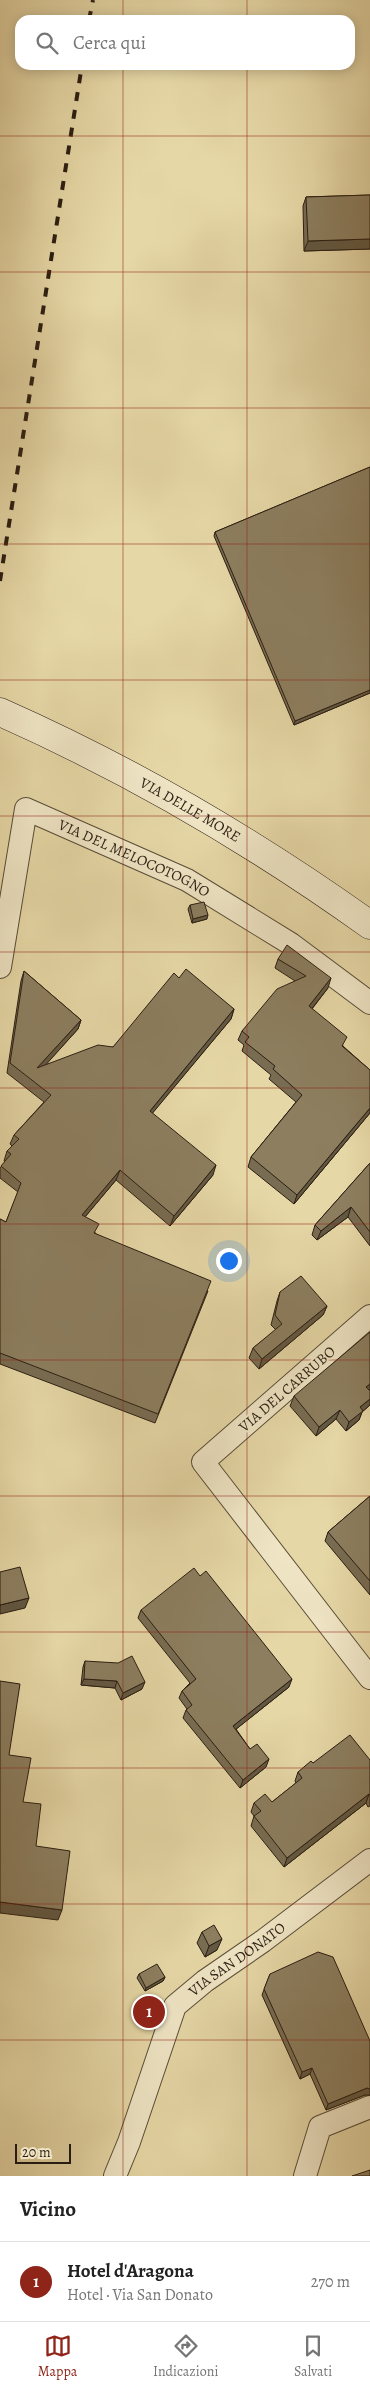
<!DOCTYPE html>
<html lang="it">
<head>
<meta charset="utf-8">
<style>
	body { margin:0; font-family:Alegreya,serif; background:#f6f6f6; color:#222 }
	.scale { position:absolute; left:15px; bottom:12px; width:56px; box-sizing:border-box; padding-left:5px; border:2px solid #2a1e12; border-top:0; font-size:14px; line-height:18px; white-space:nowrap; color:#2a1e12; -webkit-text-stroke:4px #efe5c5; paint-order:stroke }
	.you { position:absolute; left:228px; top:1260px; width:18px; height:18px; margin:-12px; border:4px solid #fff; border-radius:50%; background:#1a73e8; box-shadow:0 0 0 8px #1a73e833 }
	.badge { display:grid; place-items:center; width:32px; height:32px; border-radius:50%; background:#8f2418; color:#fff; font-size:16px; font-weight:700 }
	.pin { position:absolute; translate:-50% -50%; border:2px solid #fff; box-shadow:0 1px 5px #0006 }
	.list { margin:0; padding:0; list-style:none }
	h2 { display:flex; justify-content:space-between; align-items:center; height:65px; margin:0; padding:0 20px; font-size:21px }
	h2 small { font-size:16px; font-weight:400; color:#767676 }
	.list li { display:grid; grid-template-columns:32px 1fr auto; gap:15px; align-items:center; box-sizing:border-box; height:80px; padding:0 20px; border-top:1px solid #e0e0e0 }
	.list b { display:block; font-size:19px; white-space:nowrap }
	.list p { margin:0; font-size:16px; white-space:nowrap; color:#767676 }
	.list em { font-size:16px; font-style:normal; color:#767676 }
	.icon { flex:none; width:28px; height:28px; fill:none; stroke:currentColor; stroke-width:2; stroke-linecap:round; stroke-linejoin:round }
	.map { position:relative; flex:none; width:370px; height:2176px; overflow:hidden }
	.search { position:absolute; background:#fff; box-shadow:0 2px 12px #0003; left:15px; right:15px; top:15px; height:55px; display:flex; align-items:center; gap:12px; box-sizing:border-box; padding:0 18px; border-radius:15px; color:#767676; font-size:19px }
	.sheet { height:145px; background:#fff }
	nav { display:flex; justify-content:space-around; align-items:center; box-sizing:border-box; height:70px; border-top:1px solid #e0e0e0; background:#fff; font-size:14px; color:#767676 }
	nav a { display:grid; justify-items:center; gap:2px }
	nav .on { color:#8f2418 }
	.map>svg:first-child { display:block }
</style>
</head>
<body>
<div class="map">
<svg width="370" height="2176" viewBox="0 0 370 2176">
	<rect width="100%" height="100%" fill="#e6d7a6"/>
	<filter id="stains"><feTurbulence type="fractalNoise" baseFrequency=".004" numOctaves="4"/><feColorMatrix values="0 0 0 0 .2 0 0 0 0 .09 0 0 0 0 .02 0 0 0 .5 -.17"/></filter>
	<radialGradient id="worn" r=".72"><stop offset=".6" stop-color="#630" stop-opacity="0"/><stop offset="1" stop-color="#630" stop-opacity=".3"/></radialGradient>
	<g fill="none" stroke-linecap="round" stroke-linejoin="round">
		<defs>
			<g id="minor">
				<path id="s1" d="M0,967L26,809L187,880L291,944L370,1003"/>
				<path d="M370,1316L203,1462L370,1678"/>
				<path id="s2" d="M115,2176L129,2142L175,2006L205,1981L263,1941L370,1860"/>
				<path d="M305,2176L320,2127L370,2107"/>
			</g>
			<g id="secondary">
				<path id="s3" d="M0,712C131,770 254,842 370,925"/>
			</g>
		</defs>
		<use href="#minor" stroke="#594c37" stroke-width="24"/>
		<use href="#secondary" stroke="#2a1e12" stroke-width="29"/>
		<use href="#minor" stroke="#efe5c5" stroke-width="22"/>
		<use href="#secondary" stroke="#efe5c5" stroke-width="28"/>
		<path stroke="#2a1e12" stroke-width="4" stroke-dasharray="9 9" stroke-linecap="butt" d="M89,20L93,0
			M0,581L82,65"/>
	</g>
	<path fill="#786c52" stroke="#2a1e12" d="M370,195V249L304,251L303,206L306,197Z
		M370,467V693L294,725L214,536L215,532Z
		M190,905L207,919L192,923L188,909Z
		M278,959L328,988L312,1009L344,1047L370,1070V1113L294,1204L248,1167L251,1157L296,1102L269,1079L271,1075L242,1051L244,1045L238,1040L242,1031L295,981L275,968Z
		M24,971L81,1020L78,1029L45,1065L113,1047L179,978L234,1009L231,1019L152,1113L213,1175L170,1226L116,1180L85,1217L96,1234L208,1291L155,1423L0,1364V1219L6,1222L18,1192L0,1178V1168L5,1162L4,1161L7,1151L12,1146L10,1144L14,1135L44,1102L7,1073L21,981Z
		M370,1163V1246L348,1217L317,1240L312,1235L315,1225Z
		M280,1292L327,1306L323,1315L259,1369L249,1358L253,1348L276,1330L271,1325L277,1301Z
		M370,1390V1405L362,1412L359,1420L346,1431L336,1419L316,1436L290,1406L294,1396Z
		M370,1496V1595L325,1541L328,1532Z
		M141,1610L289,1687L236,1729L250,1749L266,1767L240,1788L183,1718L186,1710L187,1709L179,1698L182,1691L190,1683L138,1618Z
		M85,1661L142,1689L121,1700L115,1688L81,1685L83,1667Z
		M370,1760V1806L368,1807L366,1803L284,1867L251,1826L254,1816L251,1812L254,1803L272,1802L296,1783L295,1781L298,1772L313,1763Z
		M202,1932L217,1950L205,1957L197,1943Z
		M139,1974L165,1977L163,1981L145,1991L137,1978Z
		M270,1974L370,2041V2095H365L326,2110L310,2074L300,2079L262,1995Z"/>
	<path fill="#625842" stroke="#2a1e12" d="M370,239V249L304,251L308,241Z
		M370,690V693L294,725L295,721Z
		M208,915L207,919L192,923L193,919Z
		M331,978L328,988L306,1016L309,1006Z
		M234,1009L231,1019L146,1121L150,1111Z
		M81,1020L78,1029L34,1078L37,1068Z
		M370,1108V1113L294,1204L297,1195Z
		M216,1165L213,1175L170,1226L174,1216Z
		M120,1170L116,1180L79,1224L82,1215Z
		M351,1207L348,1217L317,1240L321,1231Z
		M327,1306L323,1315L259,1369L262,1359Z
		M370,1384V1390L363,1396L366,1387Z
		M370,1399V1405L362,1412L359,1420L346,1431L349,1422L360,1407Z
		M340,1410L336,1419L316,1436L319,1427Z
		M29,1598L25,1608L0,1614V1605Z
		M84,1679L117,1681L115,1688L81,1685Z
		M292,1679L289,1687L230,1734L233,1726Z
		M145,1682L142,1689L121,1700L123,1693Z
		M269,1759L266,1767L240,1788L243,1780Z
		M369,1794L366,1803L284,1867L287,1858Z
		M0,1902L62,1910L58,1920L0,1913Z
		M222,1939L217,1950L205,1957L209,1946Z
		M165,1977L163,1981L145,1991L146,1988Z
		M312,2068L310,2074L300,2079L302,2072Z
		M367,2088L370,2089V2095H365L326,2110L328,2104Z"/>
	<path fill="#8c7e5f" stroke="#2a1e12" d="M370,195V239L308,241L306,197Z
		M370,467V690L295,721L215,532Z
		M204,902L208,915L193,919L190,905Z
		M287,945L331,978L309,1006L347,1037L342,1046L370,1070V1108L297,1195L251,1157L302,1095L273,1069L275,1066L245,1042L249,1037L242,1031L277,989L306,976L278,959Z
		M186,969L234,1009L150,1111L216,1165L174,1216L120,1170L82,1215L99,1224L94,1233L211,1281L158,1414L0,1353V1219L6,1222L21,1183L1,1166L11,1154L7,1151L19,1139L14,1135L51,1095L10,1063L24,971L81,1020L37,1068L98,1045L113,1047L174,973L179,978Z
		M370,1163V1232L351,1207L321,1231L315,1225Z
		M301,1276L327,1306L262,1359L253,1348L282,1324L275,1315L280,1292Z
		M370,1332V1384L366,1387L370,1391V1399L360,1407L363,1411L349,1422L340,1410L319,1427L294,1396Z
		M370,1496V1581L328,1532Z
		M20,1567L29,1598L0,1605V1572Z
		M194,1568L200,1576L206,1571L292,1679L233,1726L250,1749L257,1744L269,1759L243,1780L186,1710L192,1705L182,1691L196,1679L141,1610Z
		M132,1656L145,1682L123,1693L117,1681L84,1679L85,1661L118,1663Z
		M0,1681L20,1684L9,1755L31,1758L23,1802L41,1804L36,1846L70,1851L62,1910L0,1902Z
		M350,1735L370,1760V1795L369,1794L287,1858L254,1816L261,1811L254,1803L265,1794L272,1802L302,1778L298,1772L311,1761L313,1763Z
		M214,1925L222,1939L209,1946L202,1932Z
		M318,1952L333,1957L370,2041V2089L367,2088L328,2104L312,2068L302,2072L264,1989L270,1974Z
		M157,1964L165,1977L146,1988L139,1974Z
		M370,2170V2176H352Z"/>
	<path fill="none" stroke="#8f2418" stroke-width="1" stroke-opacity="0.55" d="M123,0V20M247,0V20M123,65V2176M247,65V2176M0,136H370M0,272H370M0,408H370M0,544H370M0,680H370M0,816H370M0,952H370M0,1088H370M0,1224H370M0,1360H370M0,1496H370M0,1632H370M0,1768H370M0,1904H370M0,2040H370"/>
	<g text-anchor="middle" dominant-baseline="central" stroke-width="4" stroke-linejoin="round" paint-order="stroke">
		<g font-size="15" fill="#2a1e12" stroke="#efe5c5">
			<text stroke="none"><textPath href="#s3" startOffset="214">VIA DELLE MORE</textPath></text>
			<text stroke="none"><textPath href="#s1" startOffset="279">VIA DEL MELOCOTOGNO</textPath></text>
			<text transform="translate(287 1389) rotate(-41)">VIA DEL CARRUBO</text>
			<text stroke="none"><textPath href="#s2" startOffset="258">VIA SAN DONATO</textPath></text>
		</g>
	</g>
	<rect width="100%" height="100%" filter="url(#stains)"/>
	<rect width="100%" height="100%" fill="url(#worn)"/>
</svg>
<div class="scale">20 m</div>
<div class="you"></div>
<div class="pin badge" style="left:149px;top:2012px">1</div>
<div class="search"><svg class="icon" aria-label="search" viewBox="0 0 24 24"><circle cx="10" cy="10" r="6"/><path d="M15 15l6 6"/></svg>Cerca qui</div>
</div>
<section class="sheet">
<h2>Vicino<small></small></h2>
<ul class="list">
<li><span class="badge">1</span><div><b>Hotel d'Aragona</b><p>Hotel · Via San Donato</p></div><em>270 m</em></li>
</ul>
</section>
<nav>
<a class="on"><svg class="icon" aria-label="map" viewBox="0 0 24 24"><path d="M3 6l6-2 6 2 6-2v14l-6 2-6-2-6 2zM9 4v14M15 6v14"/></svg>Mappa</a>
<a><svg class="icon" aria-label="directions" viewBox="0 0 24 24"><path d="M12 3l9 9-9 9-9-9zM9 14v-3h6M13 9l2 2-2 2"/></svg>Indicazioni</a>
<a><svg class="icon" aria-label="saved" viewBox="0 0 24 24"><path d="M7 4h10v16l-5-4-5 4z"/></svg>Salvati</a>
</nav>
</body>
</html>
